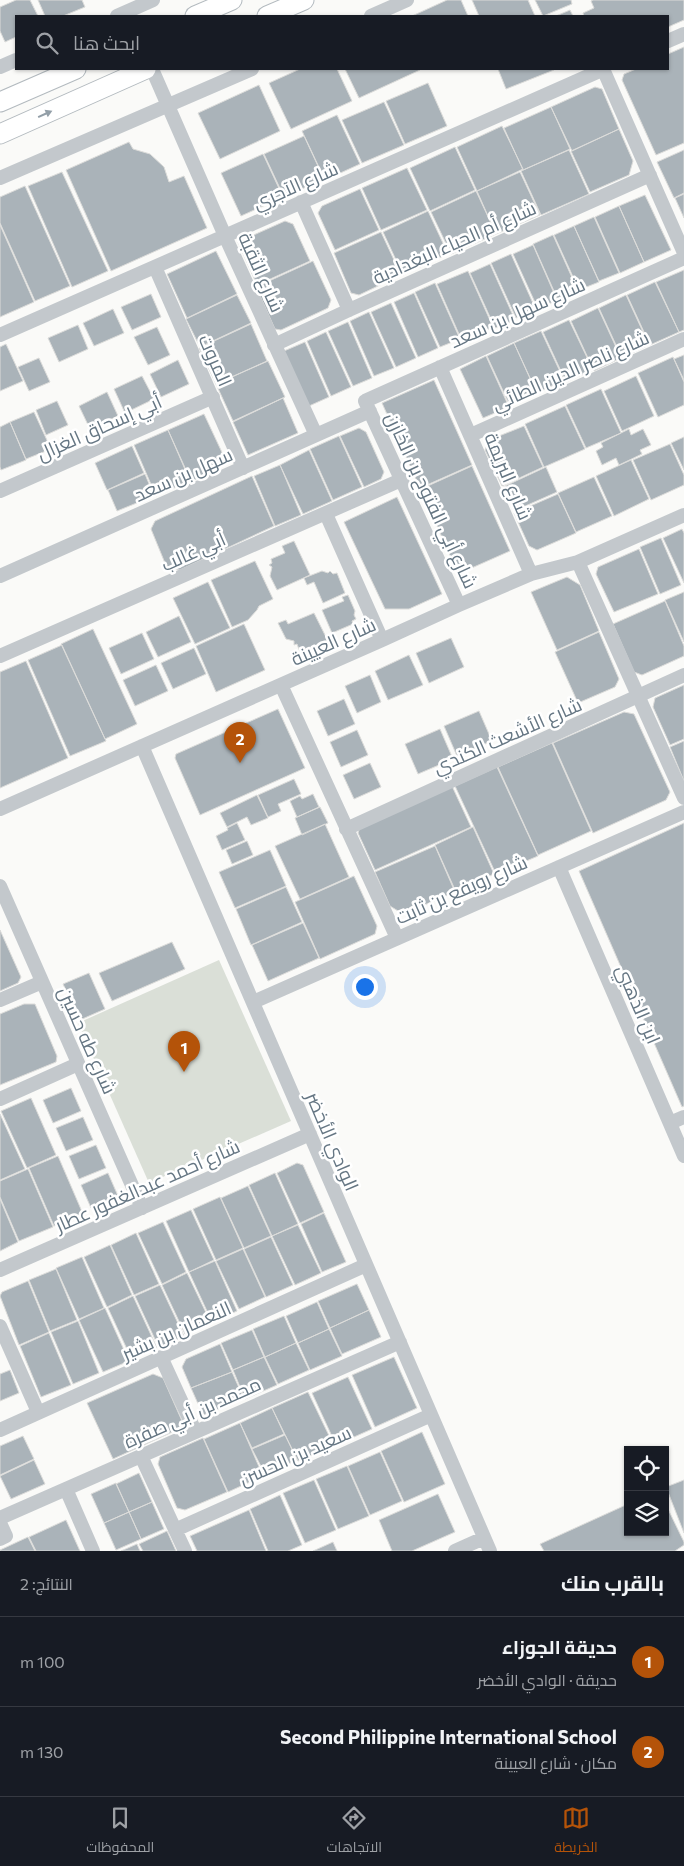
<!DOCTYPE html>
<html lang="ar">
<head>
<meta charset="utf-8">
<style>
	body { margin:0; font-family:Commissioner,Cairo,sans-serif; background:#242831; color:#f1f3f6; direction:rtl }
	.controls { position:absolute; right:15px; bottom:15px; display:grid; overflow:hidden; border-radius:0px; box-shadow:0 1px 4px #0004 }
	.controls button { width:45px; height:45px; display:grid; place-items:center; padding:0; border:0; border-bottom:1px solid #363941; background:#171b24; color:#f1f3f6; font:25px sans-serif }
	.you { position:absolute; left:364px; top:986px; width:18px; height:18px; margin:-12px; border:4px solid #fff; border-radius:50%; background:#1a73e8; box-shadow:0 0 0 8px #1a73e833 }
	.badge { display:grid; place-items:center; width:32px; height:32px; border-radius:50%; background:#b45309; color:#fff; font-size:16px; font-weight:700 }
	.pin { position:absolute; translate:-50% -41px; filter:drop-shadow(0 1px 2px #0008) }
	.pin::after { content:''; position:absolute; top:26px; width:18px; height:15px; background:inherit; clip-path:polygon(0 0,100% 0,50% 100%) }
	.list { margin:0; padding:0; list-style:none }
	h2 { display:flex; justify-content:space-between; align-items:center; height:65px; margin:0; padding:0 20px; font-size:21px }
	h2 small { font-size:16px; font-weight:400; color:#9ea1a6 }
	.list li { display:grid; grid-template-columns:32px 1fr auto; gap:15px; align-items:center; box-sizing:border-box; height:90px; padding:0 20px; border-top:1px solid #363941 }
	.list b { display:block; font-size:19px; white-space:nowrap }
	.list p { margin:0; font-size:16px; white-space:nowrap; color:#9ea1a6 }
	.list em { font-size:16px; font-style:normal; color:#9ea1a6 }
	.icon { flex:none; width:28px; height:28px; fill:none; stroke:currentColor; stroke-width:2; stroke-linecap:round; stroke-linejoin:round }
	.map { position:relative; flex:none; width:684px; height:1551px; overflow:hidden; direction:ltr }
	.search { position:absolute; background:#171b24; box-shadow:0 1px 4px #0004; left:15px; right:15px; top:15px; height:55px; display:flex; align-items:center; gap:12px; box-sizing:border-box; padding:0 18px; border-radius:0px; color:#9ea1a6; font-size:19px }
	.sheet { height:245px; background:#171b24 }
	nav { display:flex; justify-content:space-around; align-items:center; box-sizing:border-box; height:70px; border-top:1px solid #363941; background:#171b24; font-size:14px; color:#9ea1a6 }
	nav a { display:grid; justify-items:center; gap:2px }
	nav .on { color:#b45309 }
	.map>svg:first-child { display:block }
</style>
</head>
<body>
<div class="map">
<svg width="684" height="1551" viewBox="0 0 684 1551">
	<rect width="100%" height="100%" fill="#fafaf8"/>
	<path fill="#dadfd7" d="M219,960L291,1121L149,1183L78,1023Z"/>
	<path fill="#aab3b9" stroke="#dcdcda" d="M16,0H30L38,16H16V37L5,42L0,31V7Z
		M38,0H82L85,7L63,16H45Z
		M447,0H461L468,16H412Z
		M472,0H528L535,16H479Z
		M535,0H571L572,4L543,16Z
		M593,0H684V20L668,27V16H584L583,13L594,8L591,1Z
		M570,10L573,16H556Z
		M684,47V143L656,155L622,80L624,74L636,69H668V54Z
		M300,69H337L352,101L291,129L269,83Z
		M345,69H419L420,70L359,98Z
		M498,69H554V70L506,89Z
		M428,83L447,126L405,144L386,101Z
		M259,85L280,131L220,159L198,113Z
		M595,87L602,89L619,129L572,151L551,107Z
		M384,102L404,145L362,163L342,120Z
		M551,107L570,149L523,170L504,128Z
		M337,115L360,164L325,180L302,131Z
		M502,126L523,169L477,191L457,147Z
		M619,129L633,161L629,175L590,192L571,151Z
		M304,136L324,179L284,197L264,154Z
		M129,142L133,149L150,154L164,167L169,182L184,176L207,228L111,271L66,170Z
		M455,147L475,190L430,211L410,168Z
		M569,150L589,194L541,215L521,171Z
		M684,150V193L674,198L657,162Z
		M263,154L283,197L241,216L221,173Z
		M407,168L427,210L381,230L362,188Z
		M62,172L108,271L72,287L28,186Z
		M520,172L540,215L496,234L477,191Z
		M25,186L70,286L35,301L0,223V197Z
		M360,189L379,230L335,250L318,213L322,206Z
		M476,191L496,234L451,254L431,212Z
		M684,194V218L675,198Z
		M645,195L671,250L644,262L619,206Z
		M619,206L644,262L620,273L595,217Z
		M428,211L448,254L403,275L383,232Z
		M594,217L619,273L599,281L574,226Z
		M285,221L293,224L310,261L257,285L238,242Z
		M0,225L34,302L0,317Z
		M574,226L599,282L579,290L554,235Z
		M381,232L401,275L359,295L351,293L334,253Z
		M553,235L578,291L558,300L533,244Z
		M533,245L557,300L538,309L513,254Z
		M216,251L237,294L187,318L167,274Z
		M511,254L536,310L516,318L491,263Z
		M313,261L331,300L328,308L281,330L275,329L256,287Z
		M490,264L515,320L495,328L470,273Z
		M684,270V330L679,332L656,282Z
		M468,271L493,327L462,341L437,284Z
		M655,282L679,332L650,345L627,295Z
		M435,283L460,339L440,347L415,292Z
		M414,293L438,348L418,357L394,302Z
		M151,294L161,317L132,330L121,307Z
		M237,295L251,323L200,347L186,319Z
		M626,295L649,345L622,358L599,308Z
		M391,303L416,358L396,367L371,312Z
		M598,308L621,358L594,371L571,321Z
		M113,309L124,333L94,346L83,323Z
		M369,312L394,368L374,376L350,321Z
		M569,320L593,370L566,382L543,332Z
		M348,322L372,378L353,386L328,331Z
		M251,324L267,361L216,384L199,348Z
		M78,325L88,349L59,362L48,338Z
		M157,327L170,355L148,365L134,337Z
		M541,331L564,380L537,393L514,343Z
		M326,332L351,387L331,396L307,341Z
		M305,342L329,397L309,406L284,351Z
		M514,343L537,394L510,406L487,356Z
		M6,344L23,381L0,391V347Z
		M684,355V380L674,359Z
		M486,356L509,407L483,418L460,369Z
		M673,357L684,382V405L658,417L638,373Z
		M39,358L50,382L29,391L18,367Z
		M178,360L189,384L161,397L150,374Z
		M268,361L285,397L233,421L216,384Z
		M142,376L154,399L125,413L114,389Z
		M636,376L654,416L622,431L604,391Z
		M434,380L472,465L420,488L382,403Z
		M601,389L621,433L586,448L566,405Z
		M107,392L118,416L90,429L79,406Z
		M283,398L298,433L248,455L233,422Z
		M57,401L68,425L46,435L36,410Z
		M565,406L585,449L544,467L525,424Z
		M34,412L51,449L26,459L10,422Z
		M204,414L226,461L218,471L191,481L168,430Z
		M10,422L26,460L1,470L0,467V427Z
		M524,426L543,467L502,486L485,450L489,440Z
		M359,428L366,432L384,472L381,479L364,487L340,436Z
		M629,429L631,435L643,429L651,445L640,450L642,454L619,465L616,458L602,465L596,451L603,447L601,443Z
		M168,430L190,481L156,496L134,445Z
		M339,436L362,487L333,500L310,449Z
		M684,437V470L671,443Z
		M670,444L684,475V485L651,500L633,460Z
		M132,446L144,473L107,490L95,463Z
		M309,450L332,501L303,514L280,465Z
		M631,460L649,499L614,516L596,476Z
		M280,465L301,515L275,526L254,476Z
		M472,466L510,551L458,574L421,489Z
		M546,467L557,492L514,511L503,487Z
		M145,474L154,496L117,511L108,490Z
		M252,476L274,526L180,570L167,568L151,529L155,521Z
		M594,477L612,516L576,532L558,493Z
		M558,494L576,533L537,550L529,546L514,513Z
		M397,497L442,594L409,609H385L344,522Z
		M682,529L684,533V583L663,538Z
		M661,538L681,585L660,594L640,547Z
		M294,541L310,575L277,590L270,576L272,567L269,565L272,563L271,559L285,553L282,546Z
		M639,549L658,594L614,612L596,574L598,567Z
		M255,561L273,599L259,606L257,610L248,620L232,627L211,580Z
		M322,571L328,573L330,571L333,574L337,573L345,593L323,603L314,582L307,585L304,578Z
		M567,577L580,585L599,631L557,650L531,592Z
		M208,582L230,628L195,644L173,598Z
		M684,592V642L665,600Z
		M348,595L355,611L354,615L356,619L352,621L353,624L332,633L322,610L344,601L342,597Z
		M665,601L684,646V656L642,675L634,672L613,624Z
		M314,613L328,641L300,652L297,644L294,645V641L286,639L278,623L286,620L288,624Z
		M179,616L191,642L158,657L146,632Z
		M244,624L265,670L216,692L196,646Z
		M93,629L137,724L105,739L61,644Z
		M599,632L619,679L615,687L578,703L555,652Z
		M142,633L154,659L121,674L109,648Z
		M451,638L464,667L429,683L416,653Z
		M62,645L106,741L70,756L28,660Z
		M194,648L206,674L173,689L161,663Z
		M409,655L423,685L388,700L375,671Z
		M26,661L68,758L0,788V672Z
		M156,665L168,691L135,706L123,680Z
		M370,675L381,702L357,713L345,686Z
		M684,685V739L670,745L653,707L655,698Z
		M344,699L355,724L328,736L317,711Z
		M278,709L305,768L200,815L175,758L176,754Z
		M479,711L492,741L457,756L444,726Z
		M624,712L634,714L670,792L666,800L593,833L553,743Z
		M440,729L453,759L418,774L405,744Z
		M357,730L368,755L341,767L330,742Z
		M684,741V781L670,747Z
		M552,743L591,831L538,855L498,767Z
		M370,763L381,787L354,799L343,775Z
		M497,767L538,856L496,874L455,786Z
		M294,779L301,794L278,804L281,811L268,817L258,795Z
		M452,786L471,827L375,870L358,833L360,827Z
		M313,794L319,807L297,817L290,801L300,796L302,799Z
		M257,795L268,818L251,825L247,817L227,827L220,813Z
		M320,807L328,823L302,835L295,818Z
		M237,823L245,840L222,850L216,836L228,830L227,828Z
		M684,823V1106L682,1107L579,871Z
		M325,824L349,877L300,899L275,846Z
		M473,827L494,874L456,892L435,845Z
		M247,841L253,855L232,864L226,850Z
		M435,846L455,892L403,914L390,906L375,872Z
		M270,850L286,886L235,908L219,872Z
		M354,876L377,926L375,934L320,959L295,902Z
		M286,887L302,922L251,945L236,909Z
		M303,923L319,958L268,981L252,945Z
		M0,930L21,977L18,983L0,991Z
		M172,942L185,969L112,1001L99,973Z
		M89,973L105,1009L80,1020L63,984Z
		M24,1004H35L57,1056L56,1062L0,1085V1014Z
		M71,1088L81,1111L53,1123L43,1100Z
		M31,1098L56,1155L27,1168L1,1111Z
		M0,1114L25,1169L0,1180Z
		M83,1117L93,1140L66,1151L56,1128Z
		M96,1145L106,1168L79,1179L69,1156Z
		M58,1156L83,1214L54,1226L29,1168Z
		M297,1163L303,1165L324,1212L300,1223L277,1173Z
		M28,1169L53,1227L19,1241L0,1197V1181Z
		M108,1173L118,1196L91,1208L81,1185Z
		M275,1173L298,1224L272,1236L249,1185Z
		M248,1186L271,1236L244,1248L221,1198Z
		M220,1197L243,1248L216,1260L193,1209Z
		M0,1199L18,1242L0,1251Z
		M191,1210L214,1260L189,1272L166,1221Z
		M324,1213L346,1262L322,1272L301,1224Z
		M163,1222L186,1272L162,1284L138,1233Z
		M298,1225L321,1273L295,1285L272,1236Z
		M136,1233L159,1284L134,1295L111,1245Z
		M271,1237L293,1285L266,1297L244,1249Z
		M110,1245L132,1295L107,1307L84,1257Z
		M243,1249L265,1297L239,1309L216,1261Z
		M82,1257L104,1308L79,1319L56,1268Z
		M215,1261L237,1311L212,1322L189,1272Z
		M56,1269L77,1320L50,1331L29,1280Z
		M187,1273L211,1323L185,1334L162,1285Z
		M28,1281L49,1332L19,1345L0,1296L2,1292Z
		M357,1284L369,1310L330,1328L318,1301Z
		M160,1285L184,1336L159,1348L135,1296Z
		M133,1296L157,1348L132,1360L108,1308Z
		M317,1302L329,1329L298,1343L286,1316Z
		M105,1308L129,1361L103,1372L79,1320Z
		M369,1310L381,1337L342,1354L330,1328Z
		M284,1316L296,1343L265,1357L253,1329Z
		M78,1321L99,1373L73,1384L51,1332Z
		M329,1329L342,1356L310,1370L298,1343Z
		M252,1330L264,1357L233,1370L221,1343Z
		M49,1333L71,1385L41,1397L20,1346Z
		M296,1343L309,1370L278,1384L265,1357Z
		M220,1344L232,1372L191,1388L182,1367L186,1359Z
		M264,1357L277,1385L245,1399L233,1370Z
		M394,1357L417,1408L375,1427L352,1375Z
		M10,1370L19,1393L0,1401V1374Z
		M232,1372L244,1399L203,1415L191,1388Z
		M153,1374L163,1378L182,1421L179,1429L113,1459L87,1403Z
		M348,1377L372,1429L336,1445L312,1393Z
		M308,1392L334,1446L298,1461L272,1408Z
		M272,1408L284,1434L252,1448L240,1423Z
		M240,1423L263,1476L228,1492L204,1439Z
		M422,1432L445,1484L404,1502L381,1451Z
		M285,1435L297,1460L265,1474L252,1449Z
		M23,1436L34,1459L0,1475V1446Z
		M203,1438L227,1492L185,1510L177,1508L158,1464L160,1457Z
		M380,1452L402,1501L370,1515L348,1466Z
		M34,1460L45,1484L11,1499L0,1476Z
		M347,1466L369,1516L338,1529L316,1479Z
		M139,1473L152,1502L129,1512L116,1484Z
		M314,1480L336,1530L305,1543L283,1493Z
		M684,1480V1533L666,1487Z
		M116,1483L129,1512L104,1523L91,1494Z
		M438,1494L455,1532L412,1551H392L379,1520Z
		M280,1495L302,1545L288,1551H268L250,1509Z
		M152,1502L164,1529L141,1539L129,1512Z
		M665,1503L684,1542V1545L675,1551H544L540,1544L628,1504V1532H665Z
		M249,1510L266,1551H197L190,1536Z
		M129,1512L141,1539L116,1550L104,1523Z
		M66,1520L80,1551H36L29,1537Z
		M167,1531L176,1551H143L139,1544Z
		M28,1537L35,1551H0V1550Z
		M333,1542L337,1551H313Z
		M137,1544L140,1551H121Z"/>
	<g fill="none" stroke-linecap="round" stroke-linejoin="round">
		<defs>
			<path id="secondary" d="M195,16L232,0
				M267,16L304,0
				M0,102L76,69
				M0,134L146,69"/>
		</defs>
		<use href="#secondary" stroke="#b3babf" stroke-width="21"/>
		<path stroke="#c3c8cc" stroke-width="14" d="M117,16L153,0
			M371,16L407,0
			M668,41L684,34
			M0,67L16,60
			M152,69L225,236L316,435
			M603,69L684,253
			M0,178L252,69
			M301,202L349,310
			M155,267L243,468
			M0,335L604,69
			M274,345L349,310L650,175
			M440,367L531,574
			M471,435L684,339
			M0,491L213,397
			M326,514L382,640
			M578,562L684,798
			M0,576L370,411
			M459,605L365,401L684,258
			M0,656L401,480
			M281,685L397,938
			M142,746L490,1551
			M0,809L382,640L459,605L531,574L578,562L684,515
			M346,829L684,675
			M559,867L684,1156
			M0,886L142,1208
			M0,1000L42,982
			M253,1002L684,812
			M0,1099L78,1064
			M670,1123L684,1117
			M0,1270L310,1134
			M0,1326L38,1412
			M161,1357L195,1431
			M0,1430L366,1265
			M141,1456L185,1551
			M66,1489L93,1551
			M0,1518L400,1342
			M0,1523L6,1536L0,1539
			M175,1530L431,1415
			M455,1551L484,1538"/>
		<use href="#secondary" stroke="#fff" stroke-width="19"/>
	</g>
	<defs><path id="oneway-solid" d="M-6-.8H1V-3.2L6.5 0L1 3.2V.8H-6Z" transform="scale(1.25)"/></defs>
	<use fill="#939fa8" href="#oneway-solid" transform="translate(45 114) rotate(-24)"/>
	<g text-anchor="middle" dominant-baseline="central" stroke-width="5" stroke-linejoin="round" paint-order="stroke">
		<g font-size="19" fill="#657683" stroke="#fff">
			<text transform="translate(295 185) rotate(-24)">شارع الآجري</text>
			<text transform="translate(454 242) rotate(-24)">شارع أم الحياء البغدادية</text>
			<text transform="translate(262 272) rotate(66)">شارع الثقبة</text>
			<text transform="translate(517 312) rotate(-24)">شارع سهل بن سعد</text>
			<text transform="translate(216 360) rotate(66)">المروت</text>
			<text transform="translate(570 370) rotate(-24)">شارع ناصر الدين الطائي</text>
			<text transform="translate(99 427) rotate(-24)">أبي إسحاق الغزال</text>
			<text transform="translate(183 474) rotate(-24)">سهل بن سعد</text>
			<text transform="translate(509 476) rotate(67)">شارع البريمة</text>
			<text transform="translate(432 500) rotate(65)">شارع أبي الفتوح بن الخازن</text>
			<text transform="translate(193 551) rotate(-24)">أبي غالب</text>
			<text transform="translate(333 641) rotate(-24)">شارع العيينة</text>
			<text transform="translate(507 735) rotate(-24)">شارع الأشعث الكندي</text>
			<text transform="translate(461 889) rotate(-24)">شارع رويفع بن ثابت</text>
			<text transform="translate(639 1004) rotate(67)">ابن الذهبي</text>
			<text transform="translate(88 1040) rotate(66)">شارع طه حسين</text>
			<text transform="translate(333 1141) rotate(67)">الوادي الأخضر</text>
			<text transform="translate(147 1185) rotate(-24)">شارع أحمد عبدالغفور عطار</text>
			<text transform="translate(176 1330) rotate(-24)">النعمان بن بشير</text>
			<text transform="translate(192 1412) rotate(-24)">محمد بن أبي صفرة</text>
			<text transform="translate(295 1455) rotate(-24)">سعيد بن الحسن</text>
		</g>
	</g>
</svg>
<div class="controls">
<button><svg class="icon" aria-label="locate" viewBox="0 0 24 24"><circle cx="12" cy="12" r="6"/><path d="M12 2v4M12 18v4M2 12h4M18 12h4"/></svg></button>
<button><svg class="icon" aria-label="layers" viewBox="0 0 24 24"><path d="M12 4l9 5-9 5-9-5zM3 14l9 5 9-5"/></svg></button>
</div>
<div class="you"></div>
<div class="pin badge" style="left:184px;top:1072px">1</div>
<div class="pin badge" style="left:240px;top:763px">2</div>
<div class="search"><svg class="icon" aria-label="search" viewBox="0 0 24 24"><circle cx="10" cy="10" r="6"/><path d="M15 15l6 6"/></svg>ابحث هنا</div>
</div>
<section class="sheet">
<h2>بالقرب منك<small>النتائج: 2</small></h2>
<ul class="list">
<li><span class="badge">1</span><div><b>حديقة الجوزاء</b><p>حديقة · الوادي الأخضر</p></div><em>100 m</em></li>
<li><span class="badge">2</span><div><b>Second Philippine International School</b><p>مكان · شارع العيينة</p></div><em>130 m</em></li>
</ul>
</section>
<nav>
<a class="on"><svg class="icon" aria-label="map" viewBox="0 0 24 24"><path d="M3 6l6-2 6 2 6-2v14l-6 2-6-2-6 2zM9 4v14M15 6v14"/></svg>الخريطة</a>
<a><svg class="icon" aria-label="directions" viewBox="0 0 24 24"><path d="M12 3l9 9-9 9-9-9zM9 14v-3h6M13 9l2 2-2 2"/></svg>الاتجاهات</a>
<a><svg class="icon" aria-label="saved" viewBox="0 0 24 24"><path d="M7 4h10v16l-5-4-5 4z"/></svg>المحفوظات</a>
</nav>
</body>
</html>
